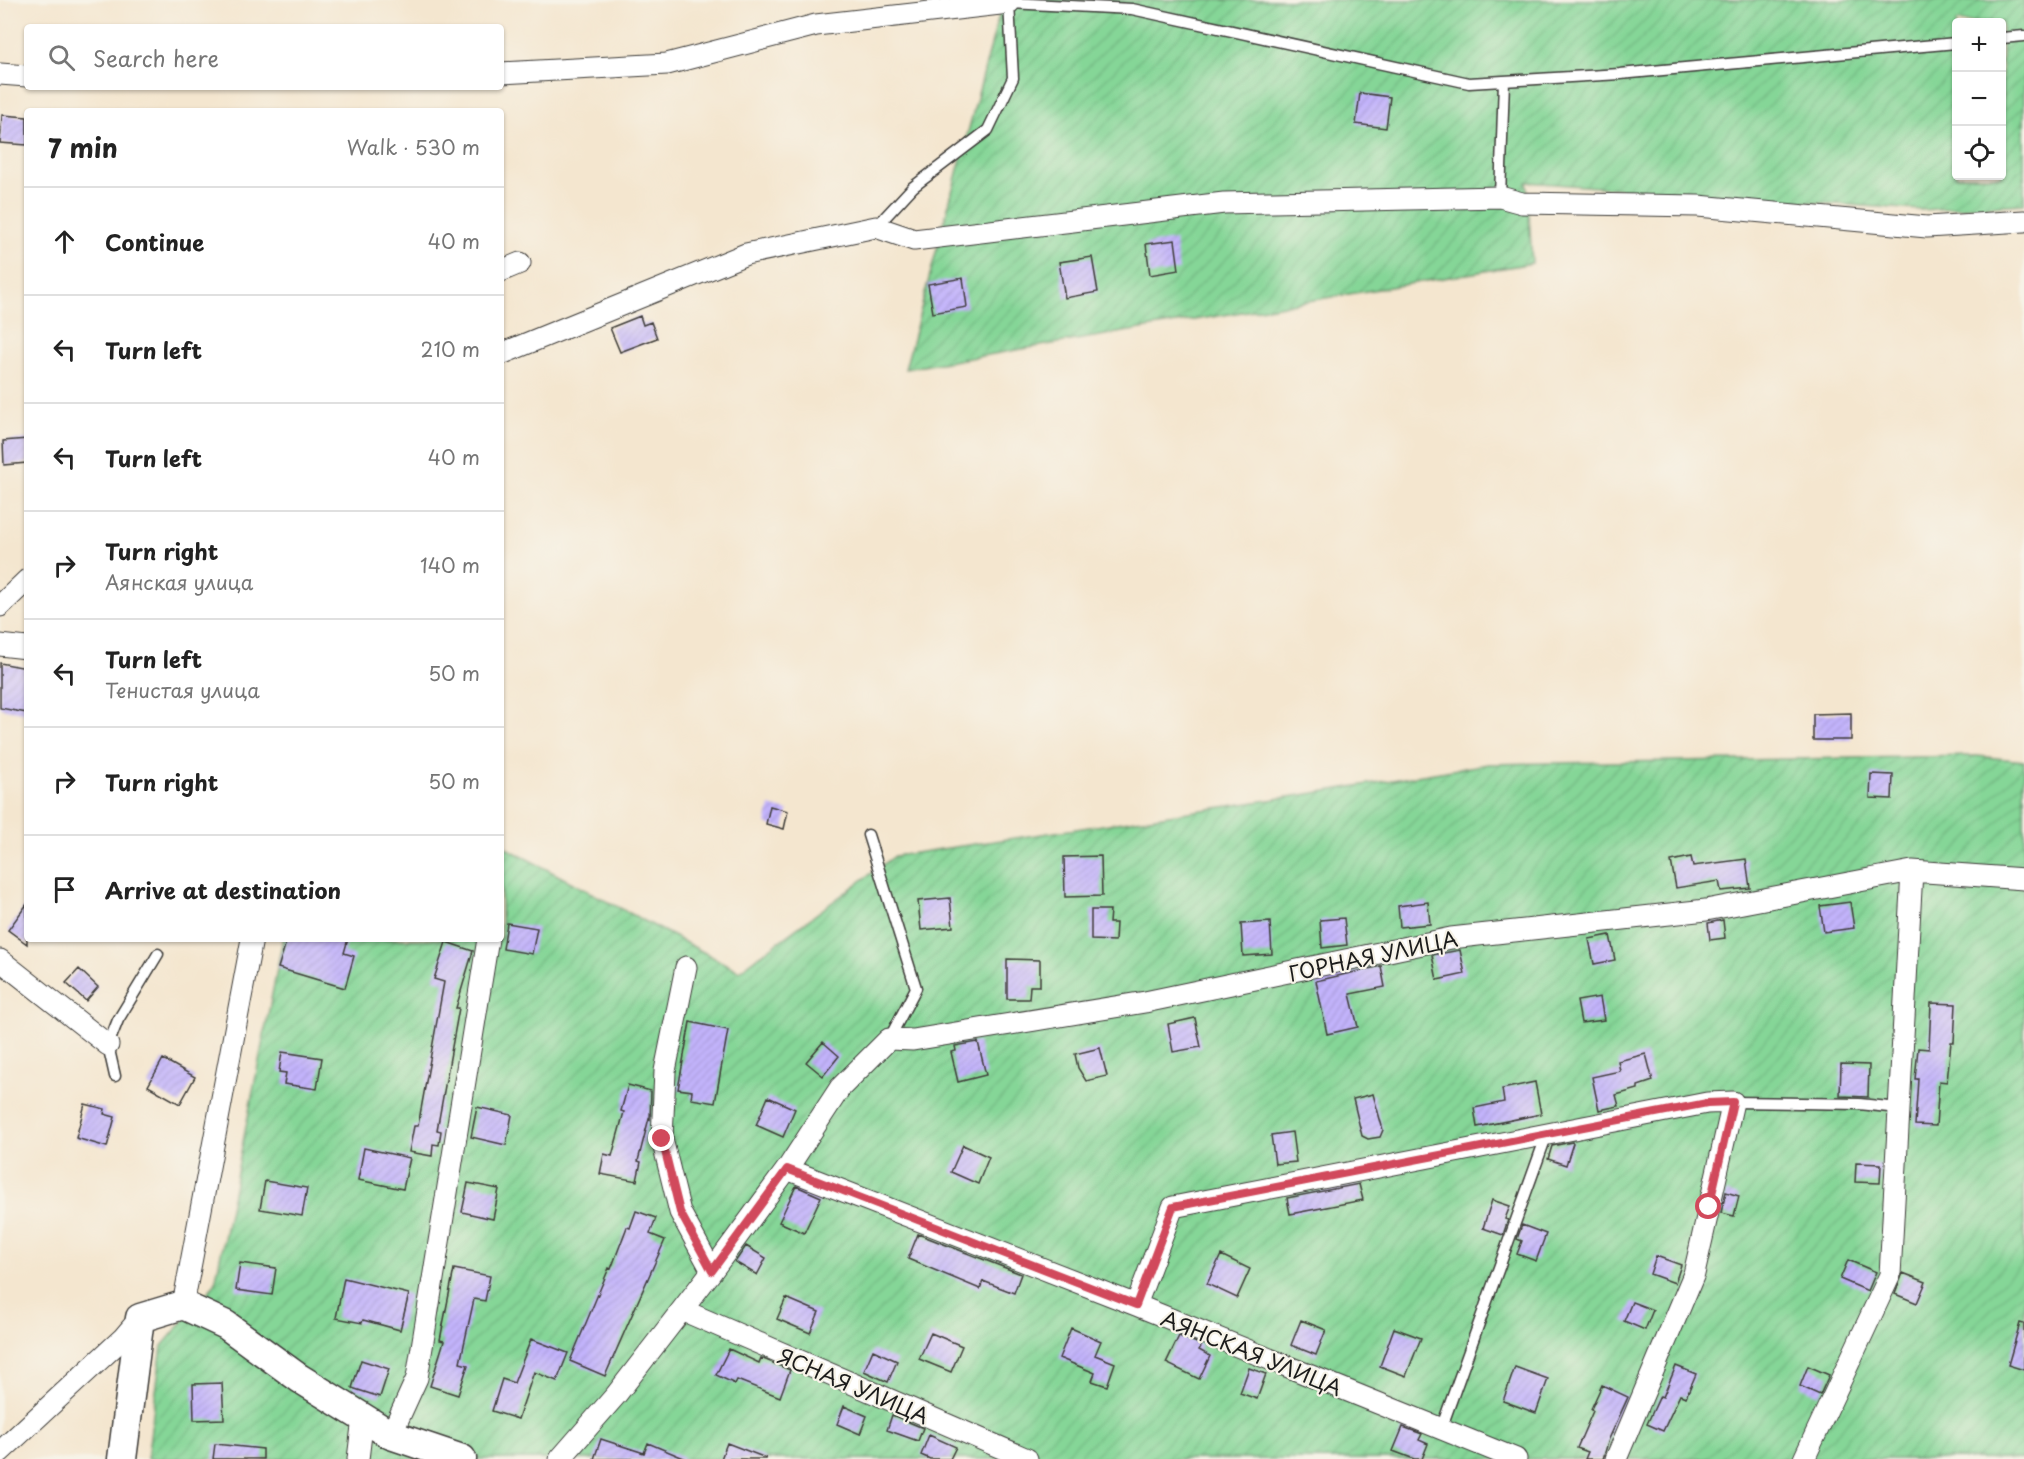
<!DOCTYPE html>
<html lang="en">
<head>
<meta charset="utf-8">
<style>
	body { margin:0; font-family:"Playpen Sans",sans-serif; background:#f2f2f2; color:#222 }
	.controls { position:absolute; right:18px; top:18px; display:grid; overflow:hidden; border-radius:6px; box-shadow:0 2px 4px #0004 }
	.controls button { width:54px; height:54px; display:grid; place-items:center; padding:0; border:0; border-bottom:2px solid #e0e0e0; background:#fff; color:#222; font:30px sans-serif }
	.stop { position:absolute; width:18px; height:18px; margin:-14px; border:4px solid #d1495b; border-radius:50%; background:#fff }
	.stop.end { background:#d1495b; border-color:#fff; box-shadow:0 2px 6px #0008 }
	.list { margin:0; padding:0; list-style:none }
	h2 { display:flex; justify-content:space-between; align-items:center; height:78px; margin:0; padding:0 24px; font-size:26px }
	h2 small { font-size:20px; font-weight:400; color:#767676 }
	.list li { display:grid; grid-template-columns:39px 1fr auto; gap:18px; align-items:center; box-sizing:border-box; height:108px; padding:0 24px; border-top:2px solid #e0e0e0 }
	.list b { display:block; font-size:22px; white-space:nowrap }
	.list p { margin:0; font-size:20px; white-space:nowrap; color:#767676 }
	.list em { font-size:20px; font-style:normal; color:#767676 }
	.icon { flex:none; width:33px; height:33px; fill:none; stroke:currentColor; stroke-width:2; stroke-linecap:round; stroke-linejoin:round }
	.map { position:relative; flex:none; width:2024px; height:1459px; overflow:hidden }
	.search { position:absolute; background:#fff; box-shadow:0 2px 4px #0004; left:24px; top:24px; width:480px; height:66px; display:flex; align-items:center; gap:15px; box-sizing:border-box; padding:0 21px; border-radius:6px; color:#767676; font-size:22px }
	.panel { position:absolute; background:#fff; box-shadow:0 2px 4px #0004; left:24px; top:108px; width:480px; height:834px; border-radius:6px }
	.map>svg:first-child { display:block }
</style>
</head>
<body>
<div class="map">
<svg width="2024" height="1459" viewBox="0 0 2024 1459">
	<defs>
		<pattern id="garden-furrows" width="10" height="10" patternUnits="userSpaceOnUse" patternTransform="scale(1.5)"><rect width="10" height="10" fill="#85d697"/><path d="M-1 1l2-2M0 10L10 0M9 11l2-2" fill="none" stroke="#72b782"/></pattern>
		<pattern id="building-hatch" width="6" height="6" patternUnits="userSpaceOnUse" patternTransform="scale(1.5)"><rect width="6" height="6" fill="#c3b4fc"/><path d="M-1 1l2-2M0 6l6-6M5 7l2-2" fill="none" stroke="#a79ad7"/></pattern>
	</defs>
	<rect width="100%" height="100%" fill="#f7f3e8"/>
	<filter id="ink" filterUnits="userSpaceOnUse"><feTurbulence type="fractalNoise" baseFrequency=".0167" numOctaves="2"/><feDisplacementMap in="SourceGraphic" scale="12" xChannelSelector="R" yChannelSelector="G"/><feConvolveMatrix kernelMatrix="1 2 1 2 8 2 1 2 1" color-interpolation-filters="sRGB"/></filter>
	<filter id="wash" filterUnits="userSpaceOnUse"><feTurbulence type="fractalNoise" baseFrequency=".008" numOctaves="4" result="noise"/><feDisplacementMap in="SourceGraphic" scale="24" xChannelSelector="R" yChannelSelector="G"/><feGaussianBlur stdDeviation="1.35" result="paint"/><feColorMatrix in="noise" values="0 0 0 0 0 0 0 0 0 0 0 0 0 0 0 0 0 1.4 0 .05"/><feComposite in="paint" operator="in"/></filter>
	<g filter="url(#wash)">
		<rect width="100%" height="100%" fill="#f4e6cf"/>
		<path fill="url(#garden-furrows)" stroke="#50795a" stroke-width="1.5" fill-rule="evenodd" d="M1003,0H2024V204L1921,210L1527,182L1532,263L905,369ZM1956,22H2002V176H1956Z
			M1977,756L2024,761V1459H147L162,1346L215,1284L283,939H501V845L739,971L895,856L1315,793L1488,764Z"/>
		<g id="blocks">
			<path fill="url(#building-hatch)" d="M1360,93L1390,97L1386,128L1356,124Z
				M2,115L27,117V145L0,143Z
				M1175,240L1179,270L1150,275L1146,244Z
				M1092,257L1098,292L1065,298L1059,262Z
				M963,278L967,307L933,313L928,284Z
				M640,316L643,325L651,322L657,338L620,352L610,328Z
				M27,439V463L4,465L3,441Z
				M0,663L27,668V713L0,708Z
				M1851,713V740H1813V714Z
				M1871,774L1893,775L1892,799L1870,798Z
				M770,806L788,811L784,829L766,824Z
				M1101,856L1102,896L1065,897L1064,857Z
				M1691,857L1693,866L1746,859L1750,888L1721,891L1719,881L1676,888L1671,861Z
				M950,898L953,927L921,930L918,901Z
				M1428,902L1430,924L1400,927L1398,906Z
				M1850,902L1854,928L1824,932L1820,906Z
				M27,904V944L8,930Z
				M1091,910H1110L1109,923H1116L1115,941L1091,940Z
				M1344,918L1347,945L1322,948L1320,920Z
				M1723,920L1725,938L1710,940L1708,923Z
				M1270,922L1272,954L1243,956L1241,924Z
				M507,923L537,928L532,954L503,949Z
				M1610,935L1615,960L1594,964L1589,939Z
				M287,939H348L344,953L354,956L345,988L278,968Z
				M446,942L473,951L456,1008H459L437,1130L441,1131L439,1145L433,1144L432,1156L409,1152L414,1126H418L444,982L434,979Z
				M1460,950L1465,974L1437,980L1432,955Z
				M1007,959L1040,960V986H1030L1029,999H1007Z
				M1381,966L1385,987L1350,994L1358,1027L1327,1034L1316,981Z
				M79,969L98,987L86,1001L66,983Z
				M1600,997L1604,1020L1581,1023L1577,1001Z
				M1931,1003L1956,1004L1954,1042H1951L1947,1082L1939,1081L1936,1126L1915,1125L1918,1079H1915L1918,1048L1929,1049Z
				M1195,1018L1201,1047L1173,1052L1168,1024Z
				M690,1022L728,1030L715,1103L691,1099L692,1091L678,1089Z
				M823,1042L839,1056L823,1076L806,1062Z
				M978,1042L986,1075L958,1082L951,1052L956,1051L955,1046Z
				M1100,1048L1107,1076L1086,1081L1078,1068L1075,1054Z
				M282,1052L322,1058L317,1089L284,1084L286,1073L279,1072Z
				M1646,1054L1653,1081L1638,1086V1089L1616,1095L1619,1106L1599,1110L1592,1077L1620,1071L1618,1061Z
				M163,1059L195,1077L180,1104L148,1086Z
				M1841,1064L1869,1065L1868,1097L1840,1096Z
				M1535,1082L1541,1114L1477,1127L1474,1108L1504,1102L1502,1089Z
				M628,1085L651,1091L650,1119L649,1118L638,1161L641,1162L637,1181L600,1174L604,1154L612,1156L624,1112L621,1111Z
				M1373,1094L1383,1130L1380,1137L1368,1139L1362,1136L1353,1099Z
				M768,1097L795,1109L783,1137L756,1125Z
				M85,1104L105,1109L104,1114L115,1117L107,1147L76,1138Z
				M477,1107L512,1115L506,1145L471,1137Z
				M1292,1132L1296,1162L1275,1164L1271,1135Z
				M1572,1142L1573,1143L1566,1165L1548,1159L1552,1146Z
				M963,1145L989,1157L978,1184L951,1172Z
				M364,1148L410,1158L403,1189L358,1180Z
				M1856,1163L1881,1164L1880,1183L1855,1182Z
				M265,1181L307,1188L302,1216L260,1209Z
				M468,1183L499,1189L493,1219L462,1212Z
				M1359,1184L1363,1200L1290,1214L1287,1198Z
				M796,1186L821,1197L804,1233L779,1222Z
				M1726,1192L1739,1196L1734,1216L1721,1213Z
				M1492,1200L1510,1206L1505,1219L1508,1220L1503,1235L1483,1228Z
				M636,1211L656,1218L650,1234L665,1240L605,1376L570,1361L609,1268L611,1269L627,1227L630,1228Z
				M1522,1225L1546,1234L1536,1261L1517,1254L1522,1241L1517,1239Z
				M918,1234L1021,1274L1014,1293L983,1281L980,1289L908,1259Z
				M746,1246L766,1258L757,1275L735,1262Z
				M1221,1255L1250,1269L1237,1298L1207,1284Z
				M1656,1256L1681,1265L1675,1283L1650,1274Z
				M1848,1260L1876,1272L1868,1291L1840,1279Z
				M240,1263L276,1268L272,1295L236,1290Z
				M454,1269L490,1276L485,1301L474,1299L460,1363L468,1365L458,1395L430,1386L444,1341L440,1340Z
				M1903,1273L1926,1282L1917,1303L1895,1294Z
				M344,1278L409,1294L400,1330L363,1320L362,1323L336,1318Z
				M786,1298L819,1312L810,1333L777,1319Z
				M1632,1302L1653,1310L1645,1330L1624,1321Z
				M1301,1320L1326,1330L1316,1355L1291,1345Z
				M2020,1323L2024,1324V1370L2008,1365Z
				M1071,1328L1101,1341L1095,1355L1115,1363L1107,1386L1092,1381L1095,1373L1059,1358Z
				M1394,1328L1421,1338L1406,1376L1380,1366Z
				M931,1333L962,1346L951,1372L919,1359Z
				M1179,1336L1202,1345L1199,1350L1210,1356L1199,1379L1166,1363Z
				M531,1339L568,1353L557,1381L534,1372L518,1419L492,1411L502,1379L514,1383Z
				M729,1349L759,1363L761,1358L790,1370L780,1397L737,1380L735,1384L716,1375Z
				M873,1350L897,1361L888,1382L864,1371Z
				M361,1360L389,1369L380,1397L352,1388Z
				M1676,1366L1696,1374L1686,1397L1680,1395L1663,1431L1647,1424L1660,1396L1663,1397Z
				M1808,1366L1829,1375L1820,1395L1800,1386Z
				M1515,1367L1548,1379L1536,1413L1503,1401Z
				M1249,1368L1266,1374L1257,1399L1240,1393Z
				M222,1383L224,1419L194,1420L193,1384Z
				M1602,1385L1628,1397L1609,1439L1603,1459H1585L1588,1452L1577,1448L1593,1411L1591,1409Z
				M844,1406L867,1416L860,1434L837,1424Z
				M892,1415L923,1428L918,1441L887,1430Z
				M1403,1427L1422,1434L1419,1440L1428,1444L1422,1459H1414L1393,1451Z
				M929,1435L956,1447L950,1459H930L921,1455Z
				M601,1439L644,1453L648,1443L686,1459H594Z
				M727,1443L766,1458V1459H721Z
				M215,1444L263,1449V1459H213Z"/>
		</g>
	</g>
	<g filter="url(#ink)">
		<use href="#blocks" fill-opacity="0" stroke="#3c3a37" stroke-width="1.5"/>
		<g fill="none" stroke-linecap="round" stroke-linejoin="round">
			<defs>
				<path id="lane" d="M1009,3L1132,9L1469,83L1620,74L1956,43
					M2002,38L2024,36
					M1500,197L1504,81
					M876,227L913,187L988,130L1013,78L1009,3
					M868,835L916,988L889,1039
					M115,1076L108,1045L118,1020L158,954
					M1733,1102L1859,1104L1899,1108
					M1441,1429L1547,1134"/>
				<path id="street" d="M501,73L667,64L816,25L1009,3
					M0,74L27,76
					M501,271L520,263
					M501,354L746,254L876,227L914,240L1224,203L1500,197L1522,203L1698,206L1927,227L2024,221
					M0,606L27,580
					M0,645L27,648
					M0,960L108,1045
					M686,967L665,1071L662,1139L680,1212L712,1271
					M787,1169L1136,1305L1516,1459
					M183,1305L252,939
					M1136,1305L1173,1207L1707,1103L1733,1102L1694,1274L1616,1459
					M682,1310L1027,1459
					M391,1435L417,1378L488,939
					M0,1452L123,1338L140,1318
					M358,1459L363,1418
					M560,1459L616,1395L712,1271L787,1169L840,1088L889,1039L913,1040L1145,1002L1451,938L1706,910L1912,871L2024,879
					M1804,1459L1890,1275L1912,871"/>
				<path id="secondary" d="M122,1459L140,1318L183,1305L226,1325L299,1378L391,1435L462,1459"/>
			</defs>
			<use href="#lane" stroke="#3c3a37" stroke-width="13"/>
			<use href="#street" stroke="#3c3a37" stroke-width="23"/>
			<use href="#secondary" stroke="#3c3a37" stroke-width="31"/>
			<use href="#lane" stroke="#fff" stroke-width="10"/>
			<use href="#street" stroke="#fff" stroke-width="21"/>
			<use href="#secondary" stroke="#fff" stroke-width="28"/>
		</g>
	</g>
	<g fill="none" stroke-linecap="round" stroke-linejoin="round" filter="url(#ink)">
		<path stroke="#d1495b" stroke-width="8" d="M662,1139L680,1212L712,1271L787,1169L1136,1305L1173,1207L1707,1103L1733,1102L1709,1207"/>
	</g>
	<g text-anchor="middle" dominant-baseline="central" stroke-width="4.5" stroke-linejoin="round" paint-order="stroke">
		<g font-size="21" fill="#1c1c1c" stroke="#f7f3e8">
			<text transform="translate(1373 955) rotate(-12)">ГОРНАЯ УЛИЦА</text>
			<text transform="translate(1252 1352) rotate(22)">АЯНСКАЯ УЛИЦА</text>
			<text transform="translate(854 1385) rotate(23)">ЯСНАЯ УЛИЦА</text>
		</g>
	</g>
</svg>
<div class="controls">
<button>+</button>
<button>−</button>
<button><svg class="icon" aria-label="locate" viewBox="0 0 24 24"><circle cx="12" cy="12" r="6"/><path d="M12 2v4M12 18v4M2 12h4M18 12h4"/></svg></button>
</div>
<div class="stop" style="left:1709px;top:1207px"></div>
<div class="stop end" style="left:662px;top:1139px"></div>
<div class="search"><svg class="icon" aria-label="search" viewBox="0 0 24 24"><circle cx="10" cy="10" r="6"/><path d="M15 15l6 6"/></svg>Search here</div>
<section class="panel">
<h2>7 min<small>Walk · 530 m</small></h2>
<ul class="list">
<li><svg class="icon" aria-label="ahead" viewBox="0 0 24 24"><path d="M12 20V5M6 11l6-6 6 6"/></svg><div><b>Continue</b></div><em>40 m</em></li>
<li><svg class="icon" aria-label="left" viewBox="0 0 24 24"><path d="M17 20v-9H6M10 6l-5 5 5 5"/></svg><div><b>Turn left</b></div><em>210 m</em></li>
<li><svg class="icon" aria-label="left" viewBox="0 0 24 24"><path d="M17 20v-9H6M10 6l-5 5 5 5"/></svg><div><b>Turn left</b></div><em>40 m</em></li>
<li><svg class="icon" aria-label="right" viewBox="0 0 24 24"><path d="M7 20v-9h11M14 6l5 5-5 5"/></svg><div><b>Turn right</b><p>Аянская улица</p></div><em>140 m</em></li>
<li><svg class="icon" aria-label="left" viewBox="0 0 24 24"><path d="M17 20v-9H6M10 6l-5 5 5 5"/></svg><div><b>Turn left</b><p>Тенистая улица</p></div><em>50 m</em></li>
<li><svg class="icon" aria-label="right" viewBox="0 0 24 24"><path d="M7 20v-9h11M14 6l5 5-5 5"/></svg><div><b>Turn right</b></div><em>50 m</em></li>
<li><svg class="icon" aria-label="arrive" viewBox="0 0 24 24"><path d="M6 21V4h12l-3 4 3 4H6"/></svg><div><b>Arrive at destination</b></div></li>
</ul>
</section>
</div>
</body>
</html>
